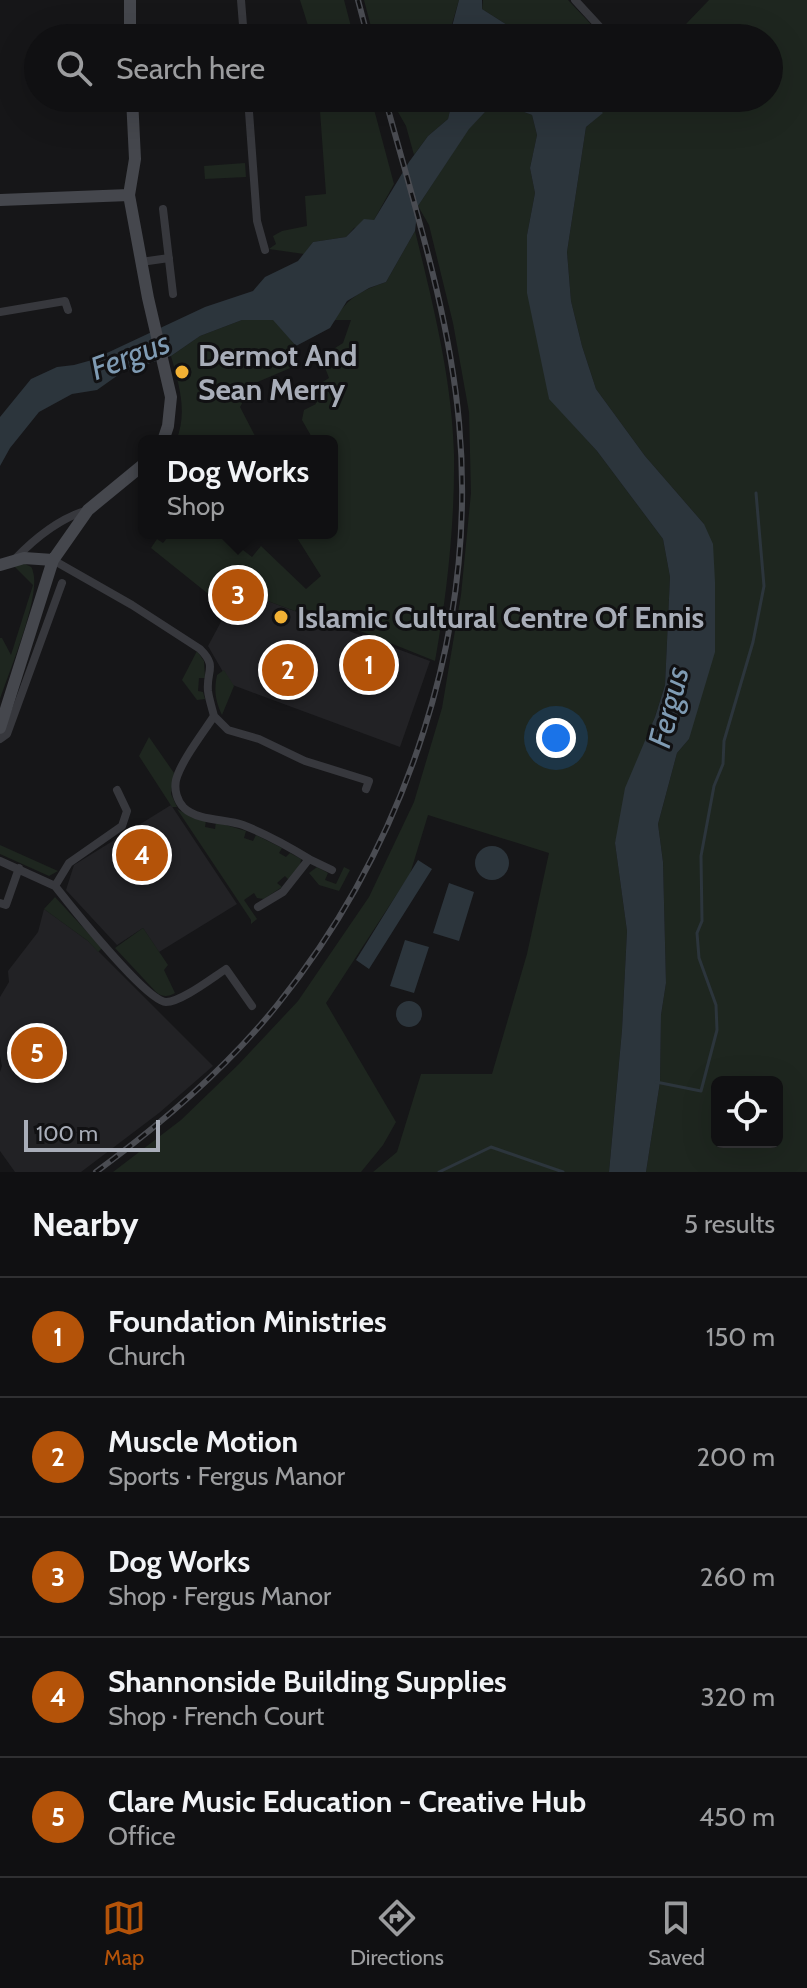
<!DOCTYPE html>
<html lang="en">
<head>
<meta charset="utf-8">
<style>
	body { margin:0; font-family:Cabin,sans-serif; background:#19191b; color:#f1f3f6 }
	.controls { position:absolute; right:24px; bottom:24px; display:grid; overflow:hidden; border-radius:12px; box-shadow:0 8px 32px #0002 }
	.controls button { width:72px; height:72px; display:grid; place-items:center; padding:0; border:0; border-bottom:2px solid #303032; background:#101012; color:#f1f3f6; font:40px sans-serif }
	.scale { position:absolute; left:24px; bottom:20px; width:136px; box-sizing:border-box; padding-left:8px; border:4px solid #a8adb8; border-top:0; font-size:22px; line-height:28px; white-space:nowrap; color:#a8adb8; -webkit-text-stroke:6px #111113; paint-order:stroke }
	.you { position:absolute; left:556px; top:738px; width:28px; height:28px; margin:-20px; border:6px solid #fff; border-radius:50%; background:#1a73e8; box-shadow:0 0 0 12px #1a73e833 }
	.badge { display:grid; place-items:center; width:52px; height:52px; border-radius:50%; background:#b45309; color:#fff; font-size:26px; font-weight:700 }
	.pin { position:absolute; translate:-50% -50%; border:4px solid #fff; box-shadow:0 2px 8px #0006 }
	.popup { position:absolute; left:138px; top:435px; width:200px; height:104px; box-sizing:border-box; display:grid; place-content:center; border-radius:12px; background:#101012; filter:drop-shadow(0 2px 6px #0005); font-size:26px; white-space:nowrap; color:#9c9d9f }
	.popup b { font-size:30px; color:#f1f3f6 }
	.popup::after { content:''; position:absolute; left:50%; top:100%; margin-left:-16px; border:16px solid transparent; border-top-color:#101012 }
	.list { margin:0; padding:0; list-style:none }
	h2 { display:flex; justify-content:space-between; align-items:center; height:104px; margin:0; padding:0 32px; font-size:34px }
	h2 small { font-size:26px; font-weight:400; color:#9c9d9f }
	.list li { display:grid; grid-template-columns:52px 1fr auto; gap:24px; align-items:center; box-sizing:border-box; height:120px; padding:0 32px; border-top:2px solid #303032 }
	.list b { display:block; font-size:30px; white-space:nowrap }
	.list p { margin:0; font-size:26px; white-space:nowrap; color:#9c9d9f }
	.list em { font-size:26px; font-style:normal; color:#9c9d9f }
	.icon { flex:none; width:44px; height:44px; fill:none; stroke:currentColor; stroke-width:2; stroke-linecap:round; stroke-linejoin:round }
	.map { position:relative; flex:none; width:807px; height:1172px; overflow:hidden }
	.search { position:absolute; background:#101012; box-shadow:0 8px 32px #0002; left:24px; right:24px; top:24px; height:88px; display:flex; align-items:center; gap:20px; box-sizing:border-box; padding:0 28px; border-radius:44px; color:#9c9d9f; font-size:30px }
	.sheet { height:704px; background:#101012 }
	nav { display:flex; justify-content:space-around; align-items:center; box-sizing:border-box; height:112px; border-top:2px solid #303032; background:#101012; font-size:22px; color:#9c9d9f }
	nav a { display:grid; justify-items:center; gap:4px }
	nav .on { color:#b45309 }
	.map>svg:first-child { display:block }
</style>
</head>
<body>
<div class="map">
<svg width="807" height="1172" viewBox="0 0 807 1172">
	<rect width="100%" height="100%" fill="#161618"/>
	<path fill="#222225" d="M238,590L430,661L400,747L230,684L208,646Z
		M171,805L237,904L159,952L143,928L117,945L66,890L74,865Z
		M44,909L88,941L213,1066L159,1113L81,1172H15L0,1151V1072L2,1066L0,1056V997L9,982L8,971L38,932Z"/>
	<path fill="#1e261f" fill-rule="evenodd" d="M300,0H344L354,38H312Z
		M364,0H459L448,38H374Z
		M483,0H568L604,38H528L482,9Z
		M709,0H807V1172H646L660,1082L661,1015L666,983L663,862L658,824L677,753L689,739L704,524L645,456L596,389L582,346L571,301L567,252L586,127L602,113L587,98H769V38H667L686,24ZM717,1082H777V1142H717Z
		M354,98H371L394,184L374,220L354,228L346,237L313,242L304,254L269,249L276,244L273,236L282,231L307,226L305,196L326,194L320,111L356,108Z
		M390,98H444L452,102L448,119L428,136L414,155L406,126Z
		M513,108L532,115L537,135L530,168L535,193L527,235L549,398L597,451L663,539L670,577L665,685L615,843L627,931L622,1030L609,1172H373L397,1152L421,1074H492L527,954L549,853L428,815L410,874L326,1003L396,1122L383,1145L361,1172H113L181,1120L239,1064L298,1001L369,897L414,802L442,708L461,595L471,493L469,412L453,323L429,225L418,206L469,128L485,112Z
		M245,163L246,177L205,179L204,166Z
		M415,231C433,304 452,379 454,454C455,521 447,595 435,661L298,606L295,611L238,590L227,609L151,548L157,539L163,543L171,533H221L252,557L261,546L306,589L321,576L294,533H332V441H314L302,420L304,410L316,404L310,390L329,378L321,357L343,343L351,320H334C349,297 360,291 386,282Z
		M242,320H274L296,346L295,366L253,384L240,407L255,436L250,441H176C188,412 179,385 171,356L200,336Z
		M25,564C31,567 32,566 33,572C41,596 9,672 0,699V638H2L11,655L33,585L14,566Z
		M197,651L204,661L205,678H199L198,691L203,692L205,699L197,700L182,680Z
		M224,670L234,686L222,715C215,700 214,690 217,675Z
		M149,737L174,773L171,794L177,807H172L139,756Z
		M177,809L191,817L206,820L205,827L215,829L216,822L246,831L244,838L253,841L256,835L282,848L279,853L286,857L290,853L301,859L300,867L289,880L285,876L277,883L282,887L264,899L257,898L254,893L244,900L257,919L251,924V920Z
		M0,845L58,871L49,876L0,854Z
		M317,867L328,873L325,880L336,884L344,867L350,870L339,891L319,885L309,873Z
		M55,897L102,948L98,952L88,941L44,909Z
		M143,928L168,965L164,970L175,993C168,997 162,997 156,992L115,948Z"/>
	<path fill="#2c353c" d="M459,0H482V9L528,38H449Z
		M444,98H587L603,113L586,127L567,252L571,301L582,346L596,389L645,456L704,524L713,544L715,582V652L689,739L677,753L658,824L663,862L666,983L661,1015L660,1082L646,1172H609L622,1030L627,931L615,843L625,788L655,717L665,685L670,577L663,539L597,451L549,399L527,293V235L535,193L530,168L537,135L532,115L513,108L485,112L469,129L418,206L415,231L386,282L369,288L347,301L330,328L296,346L273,320H242L200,336L171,356L121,373L97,390L72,394L39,412L10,448L0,466V417L31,379L57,367L74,365L92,360L205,307L253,291L265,277L298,261L313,242L346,237L364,219L374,220L409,162L428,136L448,119L452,102Z
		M475 863a17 17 0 1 1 34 0a17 17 0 1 1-34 0Z
		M418,860L432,869L369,969L356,960Z
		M449,883L474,892L459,941L433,933Z
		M405,940L429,947L414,993L390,986Z
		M396 1014a13 13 0 1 1 26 0a13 13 0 1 1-26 0Z"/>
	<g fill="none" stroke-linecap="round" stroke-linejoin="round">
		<path stroke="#2c353c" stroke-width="3" d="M656,1082L701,1091L717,1030L716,1005L699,958L697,933L702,921L701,856L714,786L723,764L724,741L753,642L764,586L756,493
			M439,1172L491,1147L563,1172"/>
		<path stroke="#37383d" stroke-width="8" d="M241,0L244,38
			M575,0L610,38
			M248,98L257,221L265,250
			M163,209L173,294
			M141,262L169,258
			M0,312L65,301L68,310
			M14,560C34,539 60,518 88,510
			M53,560L132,605L200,649C218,667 206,670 208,691C209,699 212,708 214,716C203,733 181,761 176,780C174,790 177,801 184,808C198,821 226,819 243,825C266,834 288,846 309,859L283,892L258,907
			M214,716L228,730L259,739L305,761L369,781L366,789
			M0,739L7,734L62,583
			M117,790L127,811L122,826L69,863L55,886C70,905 146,1001 166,1002C181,1002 212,978 226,969L252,1006
			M309,859L332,870
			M0,861L55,886
			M0,903L6,905L19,868"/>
		<path stroke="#45474d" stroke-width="12" d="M130,0V38
			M132,98L135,159L129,195L148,298L171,397L168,426L163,441
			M0,200L129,195
			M0,565L24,558L53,560
			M0,728L53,560L88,510L144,464"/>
		<defs>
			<path id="rail" d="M358,0L368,38
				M96,1172C162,1123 226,1069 278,1004C407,843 478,629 459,422C449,312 414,205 385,98"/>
		</defs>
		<use href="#rail" stroke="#4a4c52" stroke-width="6"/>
		<use href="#rail" stroke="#111113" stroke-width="3" stroke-dasharray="9" stroke-linecap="butt"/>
	</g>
	<g fill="#f2b134" stroke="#111113" stroke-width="3">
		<circle cx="182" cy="372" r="8"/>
		<circle cx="281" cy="617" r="8"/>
	</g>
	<g text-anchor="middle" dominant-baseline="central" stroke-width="6" stroke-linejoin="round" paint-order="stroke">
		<g font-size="30" font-weight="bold" fill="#a8adb8" stroke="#111113" text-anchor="start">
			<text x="198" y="355">Dermot And<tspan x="198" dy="34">Sean Merry</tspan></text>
			<text x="297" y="617">Islamic Cultural Centre Of Ennis</text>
		</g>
		<g font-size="32" font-style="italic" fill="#7f9bb3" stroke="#111113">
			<text transform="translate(130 355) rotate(-21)">Fergus</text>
			<text transform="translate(668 707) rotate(-76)">Fergus</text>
		</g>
	</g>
</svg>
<div class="controls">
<button><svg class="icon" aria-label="locate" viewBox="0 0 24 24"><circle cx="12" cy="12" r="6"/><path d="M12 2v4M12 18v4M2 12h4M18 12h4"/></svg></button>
</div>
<div class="scale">100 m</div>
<div class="you"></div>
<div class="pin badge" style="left:369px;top:665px">1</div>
<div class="pin badge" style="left:288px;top:670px">2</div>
<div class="pin badge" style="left:238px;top:595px">3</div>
<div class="popup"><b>Dog Works</b>Shop</div>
<div class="pin badge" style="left:142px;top:855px">4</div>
<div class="pin badge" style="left:37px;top:1053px">5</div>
<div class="search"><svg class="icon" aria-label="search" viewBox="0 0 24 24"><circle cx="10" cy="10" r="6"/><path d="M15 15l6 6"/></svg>Search here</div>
</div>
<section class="sheet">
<h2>Nearby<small>5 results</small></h2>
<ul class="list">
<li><span class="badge">1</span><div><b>Foundation Ministries</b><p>Church</p></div><em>150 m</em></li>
<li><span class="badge">2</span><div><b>Muscle Motion</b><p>Sports · Fergus Manor</p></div><em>200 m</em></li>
<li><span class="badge">3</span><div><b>Dog Works</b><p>Shop · Fergus Manor</p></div><em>260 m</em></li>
<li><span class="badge">4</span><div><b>Shannonside Building Supplies</b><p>Shop · French Court</p></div><em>320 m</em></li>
<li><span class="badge">5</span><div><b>Clare Music Education - Creative Hub</b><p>Office</p></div><em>450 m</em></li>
</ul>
</section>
<nav>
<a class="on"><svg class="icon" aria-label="map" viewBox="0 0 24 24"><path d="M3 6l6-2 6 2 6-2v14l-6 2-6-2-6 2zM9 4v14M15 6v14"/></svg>Map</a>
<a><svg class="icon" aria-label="directions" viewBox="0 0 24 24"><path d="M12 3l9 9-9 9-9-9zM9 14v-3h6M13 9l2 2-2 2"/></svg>Directions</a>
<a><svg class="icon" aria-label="saved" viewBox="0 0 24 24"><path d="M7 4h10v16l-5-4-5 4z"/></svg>Saved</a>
</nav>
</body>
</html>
